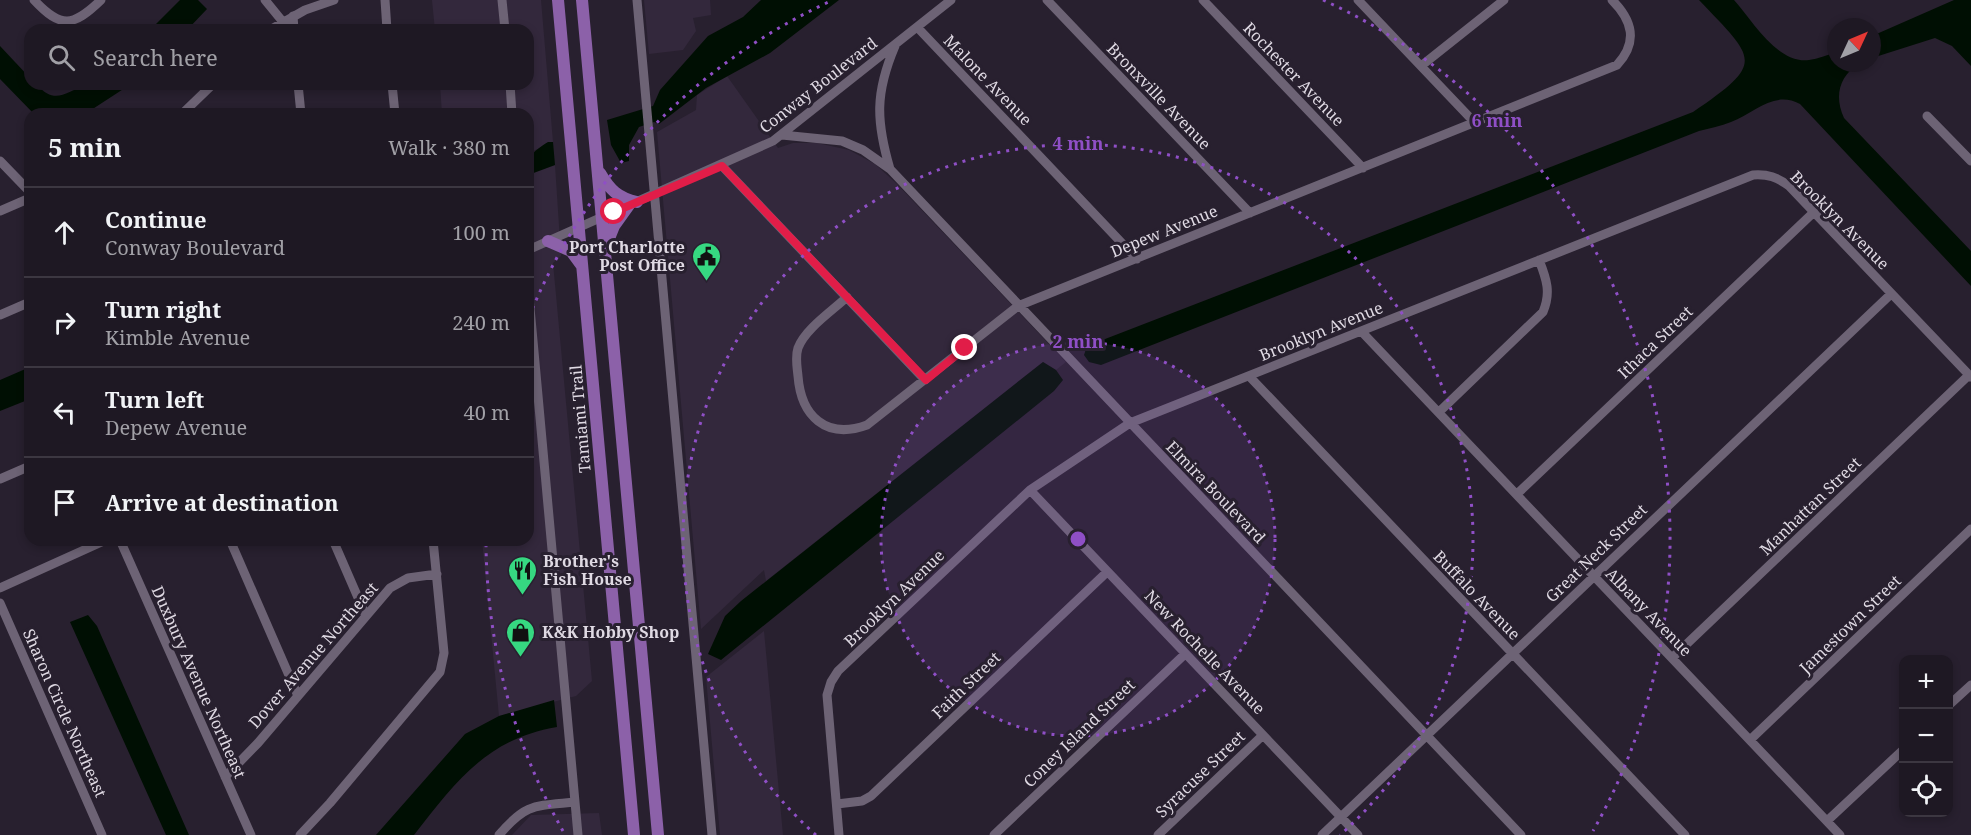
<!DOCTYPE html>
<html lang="en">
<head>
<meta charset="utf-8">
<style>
	body { margin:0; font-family:"Noto Serif",serif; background:#2b2530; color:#f1f3f6 }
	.controls { position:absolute; right:18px; bottom:18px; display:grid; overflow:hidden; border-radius:12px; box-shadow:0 3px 9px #0003 }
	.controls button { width:54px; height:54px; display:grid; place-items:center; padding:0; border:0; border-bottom:2px solid #3c3741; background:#1e1823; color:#f1f3f6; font:30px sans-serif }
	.compass { position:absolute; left:1827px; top:18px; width:54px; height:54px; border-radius:50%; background:#1e1823; box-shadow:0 3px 9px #0003; rotate:46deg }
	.stop { position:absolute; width:18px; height:18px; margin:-14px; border:4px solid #e11d48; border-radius:50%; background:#fff }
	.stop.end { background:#e11d48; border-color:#fff; box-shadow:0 2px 6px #0008 }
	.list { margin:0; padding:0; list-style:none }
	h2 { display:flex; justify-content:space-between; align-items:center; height:78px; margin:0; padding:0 24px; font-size:26px }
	h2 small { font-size:20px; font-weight:400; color:#a1a0a6 }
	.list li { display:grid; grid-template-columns:39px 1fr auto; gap:18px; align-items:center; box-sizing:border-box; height:90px; padding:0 24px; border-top:2px solid #3c3741 }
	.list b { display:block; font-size:22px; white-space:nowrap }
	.list p { margin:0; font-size:20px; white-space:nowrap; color:#a1a0a6 }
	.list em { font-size:20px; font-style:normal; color:#a1a0a6 }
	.icon { flex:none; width:33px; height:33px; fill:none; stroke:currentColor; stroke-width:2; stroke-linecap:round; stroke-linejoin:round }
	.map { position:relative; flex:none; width:1971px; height:835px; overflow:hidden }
	.search { position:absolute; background:#1e1823; box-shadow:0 3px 9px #0003; left:24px; top:24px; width:510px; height:66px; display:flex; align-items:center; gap:15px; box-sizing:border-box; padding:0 21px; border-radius:18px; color:#a1a0a6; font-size:22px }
	.panel { position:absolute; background:#1e1823; box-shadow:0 3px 9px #0003; left:24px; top:108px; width:510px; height:438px; border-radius:18px }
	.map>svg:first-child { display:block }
</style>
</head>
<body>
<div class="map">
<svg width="1971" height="835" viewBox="0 0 1971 835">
	<rect width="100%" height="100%" fill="#28202f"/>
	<path fill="#33283c" d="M432,0H541L553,142L533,151L528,158V114H442L440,84H528V30H435Z
		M644,0H710L711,15L693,18L696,31L683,50L649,54Z
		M727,76L778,148L793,143H817L849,150L875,164L897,184L1066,362L1056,370L1043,362L766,581L764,570L701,629L657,132L696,110L697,95Z
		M555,165L561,256L553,263L592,681L576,696L499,716L482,540H528V175Z
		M764,631L783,835H720L706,677Z
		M599,813L602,835H512L531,815Z"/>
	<path fill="#000f03" d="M180,0H198L207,9L187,30H150Z
		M761,0H839L770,53L706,88L659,124L654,122L639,127L629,145V161L621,163L611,145L607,120L653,106L660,90L708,36L743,17Z
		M1699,0H1734C1752,20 1777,64 1809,60C1818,59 1827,55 1836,52V63H1859C1839,77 1834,96 1844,118L1971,251V286L1800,104C1774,90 1755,113 1731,122C1721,126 1710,128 1699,131L1101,365L1089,362L1084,355L1087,346L1693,112C1766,62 1756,60 1699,0Z
		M1954,0H1971V66L1952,46L1935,38L1872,58V36Z
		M0,46L30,78V84H36C56,106 64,92 87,85C100,81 118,84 131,84L85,114H34L0,79Z
		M548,142H553L555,165L528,175C528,156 532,152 548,142Z
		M1043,362L1056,370L1063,380L1054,391L721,660L708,654L725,616L741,601Z
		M30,367V399L0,411V380Z
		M88,615L97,626L189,835H166L70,622Z
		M554,700L557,727C487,739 456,781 414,835H376L465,734L499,716Z"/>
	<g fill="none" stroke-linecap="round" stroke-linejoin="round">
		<path stroke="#6d6375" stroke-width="9" d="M34,0C61,29 73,27 101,0
			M265,0L283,22
			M385,0L387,30
			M502,0L505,30
			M637,0L712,835
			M1047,0L1250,213
			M1203,0L1363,168
			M1358,0L1476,124
			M293,16L294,30
			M917,27L1137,259
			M270,30L305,10L334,0
			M1421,66L1504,0
			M298,84L301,114
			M392,84L395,114
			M510,84L512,114
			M182,114L213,84
			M1927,116L1971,161
			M782,135L842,141L863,150L890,169L1521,835
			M0,161L30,192
			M722,166L925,380
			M890,169C876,121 875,93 895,46
			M0,211L30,198
			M528,250L773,141L951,0
			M528,286L578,835
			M847,297C832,311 805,329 798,348C795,357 797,366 798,376C801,416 826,440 867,425L1018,306L1617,65C1638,42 1633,21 1612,0
			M0,315L30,302
			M1361,331L1840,835
			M1249,376L1685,835
			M1439,412L1543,312C1551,293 1547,280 1539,260
			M0,479L30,466
			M1030,490L1358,835
			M1517,494L1814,212
			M120,540L251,835
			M230,540L298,696
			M333,540L366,616
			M0,588L106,540
			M0,603L102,835
			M1672,658L1969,375
			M1948,706L1971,685
			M1750,740L1971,529
			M225,777L258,743L390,588L408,578L437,574
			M837,804L862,801L871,796L1107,572
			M1827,821L1904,749
			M300,835L330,803L440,672L444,653L433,540
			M499,835C526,803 535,806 575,802
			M839,835L827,695L831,682L838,671L1030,490L1130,423L1753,175C1768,174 1777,177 1789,186L1971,377
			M994,835L1185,654
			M1158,835L1263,735
			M1322,835L1891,294"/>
		<path stroke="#8c61a9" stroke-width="12" d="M558,0L634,835
			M582,0L658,835
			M600,173C610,190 618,198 637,202
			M548,241L571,251L582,266
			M606,246L614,226L629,205"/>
	</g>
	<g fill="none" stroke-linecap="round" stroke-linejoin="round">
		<path stroke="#e11d48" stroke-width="8" d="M614,212L722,166L926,380L965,348"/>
	</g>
	<circle cx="1078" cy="539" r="197" fill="#8f4fc6" fill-opacity=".12"/>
	<g fill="none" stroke="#8f4fc6" stroke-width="3" stroke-dasharray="3 6">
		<circle cx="1078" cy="539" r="197"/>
		<path d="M816 835A395 395 0 1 1 1340 835"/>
		<path d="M563 831A592 592 0 0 1 486 544M529 317A592 592 0 0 1 833 0M1323 0A592 592 0 0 1 1593 831"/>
	</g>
	<defs>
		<symbol id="civic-pin" viewBox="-11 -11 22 30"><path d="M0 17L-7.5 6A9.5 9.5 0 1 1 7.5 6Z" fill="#36d881" stroke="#28202f"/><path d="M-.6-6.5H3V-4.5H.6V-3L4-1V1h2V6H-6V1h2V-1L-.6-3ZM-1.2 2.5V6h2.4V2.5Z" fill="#111"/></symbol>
		<symbol id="restaurant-pin" viewBox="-11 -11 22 30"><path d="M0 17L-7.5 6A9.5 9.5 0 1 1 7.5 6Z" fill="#36d881" stroke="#28202f"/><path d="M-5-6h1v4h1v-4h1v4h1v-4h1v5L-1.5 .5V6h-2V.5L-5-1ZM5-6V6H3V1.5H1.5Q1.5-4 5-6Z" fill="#111"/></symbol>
		<symbol id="shop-pin" viewBox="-11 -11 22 30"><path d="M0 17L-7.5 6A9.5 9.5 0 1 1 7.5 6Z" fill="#36d881" stroke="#28202f"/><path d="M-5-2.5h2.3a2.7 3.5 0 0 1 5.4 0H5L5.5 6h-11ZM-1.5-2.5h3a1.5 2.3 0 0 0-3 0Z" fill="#111"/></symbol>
	</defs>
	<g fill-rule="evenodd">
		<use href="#civic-pin" x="690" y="240" width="33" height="45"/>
		<use href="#restaurant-pin" x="506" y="554" width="33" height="45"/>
		<use href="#shop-pin" x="504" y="616" width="33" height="45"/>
	</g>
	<g text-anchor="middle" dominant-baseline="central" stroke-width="6" stroke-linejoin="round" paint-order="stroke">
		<g font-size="16" fill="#dfd9e3" stroke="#28202f">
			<text transform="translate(1294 74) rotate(46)">Rochester Avenue</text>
			<text transform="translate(988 80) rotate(46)">Malone Avenue</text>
			<text transform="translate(818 85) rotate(-38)">Conway Boulevard</text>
			<text transform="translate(1159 96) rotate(46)">Bronxville Avenue</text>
			<text transform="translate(1840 220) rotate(45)">Brooklyn Avenue</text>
			<text transform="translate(1164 231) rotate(-22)">Depew Avenue</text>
			<text transform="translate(1321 331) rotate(-22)">Brooklyn Avenue</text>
			<text transform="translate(1655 342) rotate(-44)">Ithaca Street</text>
			<text transform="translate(580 419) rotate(-95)">Tamiami Trail</text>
			<text transform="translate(1216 492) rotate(46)">Elmira Boulevard</text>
			<text transform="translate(1810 506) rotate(-44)">Manhattan Street</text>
			<text transform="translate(1596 553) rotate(-44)">Great Neck Street</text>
			<text transform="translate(1477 595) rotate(46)">Buffalo Avenue</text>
			<text transform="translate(894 598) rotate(-44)">Brooklyn Avenue</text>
			<text transform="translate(1649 612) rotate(46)">Albany Avenue</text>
			<text transform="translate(1850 624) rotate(-44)">Jamestown Street</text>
			<text transform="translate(1205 652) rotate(46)">New Rochelle Avenue</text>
			<text transform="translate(313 655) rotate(-49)">Dover Avenue Northeast</text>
			<text transform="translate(199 682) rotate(66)">Duxbury Avenue Northeast</text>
			<text transform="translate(966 685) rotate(-44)">Faith Street</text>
			<text transform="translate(65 713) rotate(66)">Sharon Circle Northeast</text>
			<text transform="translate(1079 733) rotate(-44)">Coney Island Street</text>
			<text transform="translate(1200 774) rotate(-44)">Syracuse Street</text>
		</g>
		<g font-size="16" font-weight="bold" fill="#dfd9e3" stroke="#28202f" text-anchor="start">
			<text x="685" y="247" text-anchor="end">Port Charlotte<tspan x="685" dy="18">Post Office</tspan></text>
			<text x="543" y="561">Brother's<tspan x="543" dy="18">Fish House</tspan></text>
			<text x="542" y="632">K&amp;K Hobby Shop</text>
		</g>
	</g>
	<circle cx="1078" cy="539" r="9" fill="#8f4fc6" stroke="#28202f" stroke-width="3"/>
	<g font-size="18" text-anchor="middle" font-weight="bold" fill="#8f4fc6" stroke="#28202f" stroke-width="6" stroke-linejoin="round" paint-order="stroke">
		<text x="1497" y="127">6 min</text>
		<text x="1078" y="150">4 min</text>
		<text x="1078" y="348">2 min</text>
	</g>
</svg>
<div class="controls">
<button>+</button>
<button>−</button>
<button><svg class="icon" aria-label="locate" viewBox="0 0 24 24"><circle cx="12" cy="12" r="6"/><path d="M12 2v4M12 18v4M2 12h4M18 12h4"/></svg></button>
</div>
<svg class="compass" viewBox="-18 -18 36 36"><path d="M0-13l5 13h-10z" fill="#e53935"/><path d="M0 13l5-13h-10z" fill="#a1a0a6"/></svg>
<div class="stop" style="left:614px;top:212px"></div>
<div class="stop end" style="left:965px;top:348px"></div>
<div class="search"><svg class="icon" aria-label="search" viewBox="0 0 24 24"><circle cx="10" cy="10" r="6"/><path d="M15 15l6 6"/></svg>Search here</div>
<section class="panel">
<h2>5 min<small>Walk · 380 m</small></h2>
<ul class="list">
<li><svg class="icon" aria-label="ahead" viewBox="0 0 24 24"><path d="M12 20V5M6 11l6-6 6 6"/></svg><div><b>Continue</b><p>Conway Boulevard</p></div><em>100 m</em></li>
<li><svg class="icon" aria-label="right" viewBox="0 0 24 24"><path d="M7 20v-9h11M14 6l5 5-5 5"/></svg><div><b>Turn right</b><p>Kimble Avenue</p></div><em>240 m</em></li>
<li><svg class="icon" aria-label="left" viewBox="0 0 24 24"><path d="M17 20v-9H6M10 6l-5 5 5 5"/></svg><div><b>Turn left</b><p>Depew Avenue</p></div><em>40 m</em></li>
<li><svg class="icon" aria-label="arrive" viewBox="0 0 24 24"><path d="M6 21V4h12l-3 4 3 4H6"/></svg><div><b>Arrive at destination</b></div></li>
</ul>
</section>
</div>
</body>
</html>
